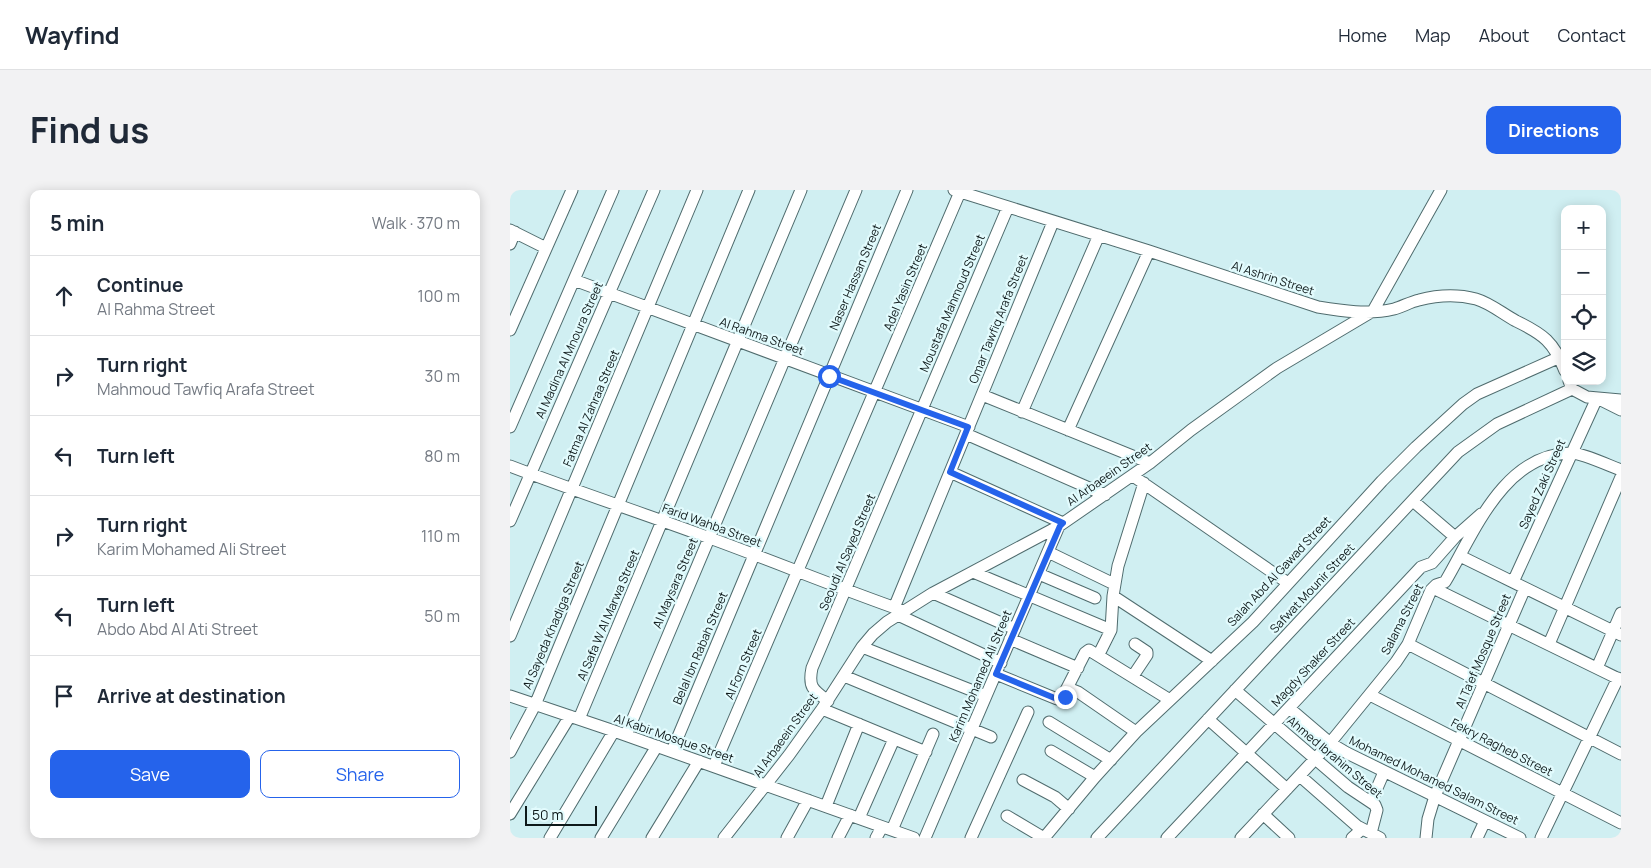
<!DOCTYPE html>
<html lang="en">
<head>
<meta charset="utf-8">
<style>
	body { margin:0; font-family:Manrope,sans-serif; background:#f2f2f3; color:#1f2937 }
	.controls { position:absolute; right:15px; top:15px; display:grid; overflow:hidden; border-radius:10px; box-shadow:0 2px 12px #0003 }
	.controls button { width:45px; height:45px; display:grid; place-items:center; padding:0; border:0; border-bottom:1px solid #e0e1e3; background:#fff; color:#1f2937; font:25px sans-serif }
	.scale { position:absolute; left:15px; bottom:12px; width:72px; box-sizing:border-box; padding-left:5px; border:2px solid #0e191a; border-top:0; font-size:14px; line-height:18px; white-space:nowrap; color:#0e191a; -webkit-text-stroke:4px #e2fbfd; paint-order:stroke }
	.stop { position:absolute; width:15px; height:15px; margin:-11px; border:4px solid #2563eb; border-radius:50%; background:#fff }
	.stop.end { background:#2563eb; border-color:#fff; box-shadow:0 1px 5px #0008 }
	.list { margin:0; padding:0; list-style:none }
	h2 { display:flex; justify-content:space-between; align-items:center; height:65px; margin:0; padding:0 20px; font-size:21px }
	h2 small { font-size:16px; font-weight:400; color:#747a83 }
	.list li { display:grid; grid-template-columns:32px 1fr auto; gap:15px; align-items:center; box-sizing:border-box; height:80px; padding:0 20px; border-top:1px solid #e0e1e3 }
	.list b { display:block; font-size:19px; white-space:nowrap }
	.list p { margin:0; font-size:16px; white-space:nowrap; color:#747a83 }
	.list em { font-size:16px; font-style:normal; color:#747a83 }
	.actions { display:flex; gap:10px; padding:15px 20px }
	.actions a { flex:1; padding:11px 0; border:1px solid #2563eb; border-radius:10px; text-align:center; font-size:18px; color:#2563eb }
	.actions .main { background:#2563eb; color:#fff }
	.icon { flex:none; width:28px; height:28px; fill:none; stroke:currentColor; stroke-width:2; stroke-linecap:round; stroke-linejoin:round }
	.map { position:relative; flex:none; width:1111px; height:648px; overflow:hidden; border-radius:10px }
	header { display:flex; align-items:center; gap:30px; box-sizing:border-box; height:70px; padding:0 25px; background:#fff; border-bottom:1px solid #e0e1e3 }
	header strong { font-size:24px }
	nav { display:flex; gap:28px; margin-inline-start:auto; font-size:18px }
	.intro { display:flex; align-items:center; justify-content:space-between; box-sizing:border-box; height:120px; padding:0 30px }
	h1 { margin:0; font-size:35px }
	.button { padding:12px 22px; border-radius:10px; background:#2563eb; color:#fff; font-size:18px; font-weight:700 }
	main { display:flex; gap:30px; padding:0 30px }
	aside { flex:1; background:#fff; border-radius:10px; box-shadow:0 2px 12px #0003 }
	.map>svg:first-child { display:block }
</style>
</head>
<body>
<header>
<strong>Wayfind</strong>
<nav><a>Home</a><a>Map</a><a>About</a><a>Contact</a></nav>
</header>
<div class="intro"><h1>Find us</h1><a class="button">Directions</a></div>
<main>
<aside>
<h2>5 min<small>Walk · 370 m</small></h2>
<ul class="list">
<li><svg class="icon" aria-label="ahead" viewBox="0 0 24 24"><path d="M12 20V5M6 11l6-6 6 6"/></svg><div><b>Continue</b><p>Al Rahma Street</p></div><em>100 m</em></li>
<li><svg class="icon" aria-label="right" viewBox="0 0 24 24"><path d="M7 20v-9h11M14 6l5 5-5 5"/></svg><div><b>Turn right</b><p>Mahmoud Tawfiq Arafa Street</p></div><em>30 m</em></li>
<li><svg class="icon" aria-label="left" viewBox="0 0 24 24"><path d="M17 20v-9H6M10 6l-5 5 5 5"/></svg><div><b>Turn left</b></div><em>80 m</em></li>
<li><svg class="icon" aria-label="right" viewBox="0 0 24 24"><path d="M7 20v-9h11M14 6l5 5-5 5"/></svg><div><b>Turn right</b><p>Karim Mohamed Ali Street</p></div><em>110 m</em></li>
<li><svg class="icon" aria-label="left" viewBox="0 0 24 24"><path d="M17 20v-9H6M10 6l-5 5 5 5"/></svg><div><b>Turn left</b><p>Abdo Abd Al Ati Street</p></div><em>50 m</em></li>
<li><svg class="icon" aria-label="arrive" viewBox="0 0 24 24"><path d="M6 21V4h12l-3 4 3 4H6"/></svg><div><b>Arrive at destination</b></div></li>
</ul>
<div class="actions"><a class="main">Save</a><a>Share</a></div>
</aside>
<div class="map">
<svg width="1111" height="648" viewBox="0 0 1111 648">
	<rect width="100%" height="100%" fill="#d0eff2"/>
	<g fill="none" stroke-linecap="round" stroke-linejoin="round">
		<defs>
			<path id="minor" d="M444,0L639,61L808,117C832,121 859,125 884,119C892,117 900,112 909,110C928,105 947,104 966,109C980,113 993,124 1006,131C1033,144 1044,152 1055,181
				M0,40L36,58
				M0,54L5,42
				M64,90L459,237
				M0,140L62,0
				M1059,191L1062,199L1077,207L1111,210
				M472,205L640,273
				M512,222L589,45
				M0,237L103,0
				M558,240L639,61
				M456,244L595,305
				M0,276C65,301 132,323 197,347C263,371 328,398 394,421
				M440,282L553,333
				M623,286L778,393
				M903,311L945,347
				M0,331L144,0
				M538,362L604,394
				M950,366L1111,445
				M463,382L601,440
				M529,384L585,408
				M1003,392L1087,208L1111,220
				M923,398L1111,490
				M423,403L505,439
				M603,406L702,471
				M384,418L543,32
				M388,425L491,473
				M0,446L187,0
				M500,449L568,478
				M898,454L1111,564
				M1039,454L1111,287
				M352,457L476,506
				M589,464L601,440L603,406L608,376L634,293
				M1087,478L1111,423
				M486,484L547,509L555,507L563,500L568,502L626,542
				M334,486L481,547
				M623,486L637,465V462L625,454
				M725,500L838,597L865,615L867,620L861,643
				M860,505L1111,633
				M0,506L104,541L404,648
				M553,506L575,463L579,460L660,510
				M318,511C303,500 298,497 302,478L498,17
				M779,518L820,553L837,563L1010,648
				M312,519L416,562
				M69,529L291,0
				M698,529L777,599
				M539,532L601,570
				M116,545L346,0
				M162,561L397,0
				M541,561L585,587
				M0,562L25,515L239,0
				M204,576L450,2
				M790,586L847,636L870,648
				M513,590L545,607L559,619
				M861,612L874,582
				M316,616L349,534
				M0,624L60,526
				M753,624L779,648
				M497,626L534,648L585,587L626,542L743,432L872,291L906,257L953,214L967,204L1050,167
				M349,628L384,549
				M382,640L423,544
				M40,648L104,541
				M91,648L147,556
				M142,648L189,571
				M214,648L279,565L312,519L352,457L363,444L377,432L423,403L549,336L640,273L681,240L767,178L863,121L931,0
				M277,648L298,610
				M328,648L340,625
				M366,648L372,637
				M415,648L549,336
				M461,648L518,522
				M587,648L948,262L987,234L1062,199
				M657,648L911,377L922,373L945,347L971,324
				M731,648L820,553L886,472L898,454L921,400L926,395L935,392C964,343 993,265 1060,263C1070,262 1100,276 1111,280
				M842,648L852,639
				M916,648L918,629L925,606L1015,398
				M967,648L975,631
				M1031,648L1108,488"/>
		</defs>
		<use href="#minor" stroke="#506c6e" stroke-width="13"/>
		<use href="#minor" stroke="#fff" stroke-width="11"/>
	</g>
	<g fill="none" stroke-linecap="round" stroke-linejoin="round">
		<path stroke="#2563eb" stroke-width="6" d="M319,186L458,237L440,282L553,333L550,336L486,484L547,509L555,507"/>
	</g>
	<g text-anchor="middle" dominant-baseline="central" stroke-width="4.5" stroke-linejoin="round" paint-order="stroke">
		<g font-size="12" fill="#0e191a" stroke="#e2fbfd">
			<text transform="translate(345 87) rotate(-67)">Naser Hassan Street</text>
			<text transform="translate(763 88) rotate(18)">Al Ashrin Street</text>
			<text transform="translate(395 97) rotate(-67)">Adel Yasin Street</text>
			<text transform="translate(442 113) rotate(-67)">Moustafa Mahmoud Street</text>
			<text transform="translate(488 129) rotate(-68)">Omar Tawfiq Arafa Street</text>
			<text transform="translate(252 146) rotate(20)">Al Rahma Street</text>
			<text transform="translate(59 160) rotate(-66)">Al Madina Al Mnoura Street</text>
			<text transform="translate(81 218) rotate(-67)">Fatma Al Zahraa Street</text>
			<text transform="translate(599 284) rotate(-35)">Al Arbaeein Street</text>
			<text transform="translate(1032 294) rotate(-66)">Sayed Zaki Street</text>
			<text transform="translate(202 335) rotate(20)">Farid Wahba Street</text>
			<text transform="translate(337 362) rotate(-67)">Seoudi Al Sayed Street</text>
			<text transform="translate(769 381) rotate(-47)">Salah Abd Al Gawad Street</text>
			<text transform="translate(165 393) rotate(-67)">Al Maysara Street</text>
			<text transform="translate(802 398) rotate(-47)">Safwat Mounir Street</text>
			<text transform="translate(98 425) rotate(-67)">Al Safa W Al Marwa Street</text>
			<text transform="translate(892 429) rotate(-63)">Salama Street</text>
			<text transform="translate(43 435) rotate(-67)">Al Sayeda Khadiga Street</text>
			<text transform="translate(190 458) rotate(-67)">Belal Ibn Rabah Street</text>
			<text transform="translate(973 461) rotate(-67)">Al Ta'ef Mosque Street</text>
			<text transform="translate(803 472) rotate(-47)">Magdy Shaker Street</text>
			<text transform="translate(233 474) rotate(-67)">Al Forn Street</text>
			<text transform="translate(470 486) rotate(-67)">Karim Mohamed Ali Street</text>
			<text transform="translate(275 545) rotate(-54)">Al Arbaeein Street</text>
			<text transform="translate(164 548) rotate(19)">Al Kabir Mosque Street</text>
			<text transform="translate(992 557) rotate(27)">Fekry Ragheb Street</text>
			<text transform="translate(825 567) rotate(40)">Ahmed Ibrahim Street</text>
			<text transform="translate(924 590) rotate(26)">Mohamed Mohamed Salam Street</text>
		</g>
	</g>
</svg>
<div class="controls">
<button>+</button>
<button>−</button>
<button><svg class="icon" aria-label="locate" viewBox="0 0 24 24"><circle cx="12" cy="12" r="6"/><path d="M12 2v4M12 18v4M2 12h4M18 12h4"/></svg></button>
<button><svg class="icon" aria-label="layers" viewBox="0 0 24 24"><path d="M12 4l9 5-9 5-9-5zM3 14l9 5 9-5"/></svg></button>
</div>
<div class="scale">50 m</div>
<div class="stop" style="left:319px;top:186px"></div>
<div class="stop end" style="left:555px;top:507px"></div>
</div>
</main>
</body>
</html>
